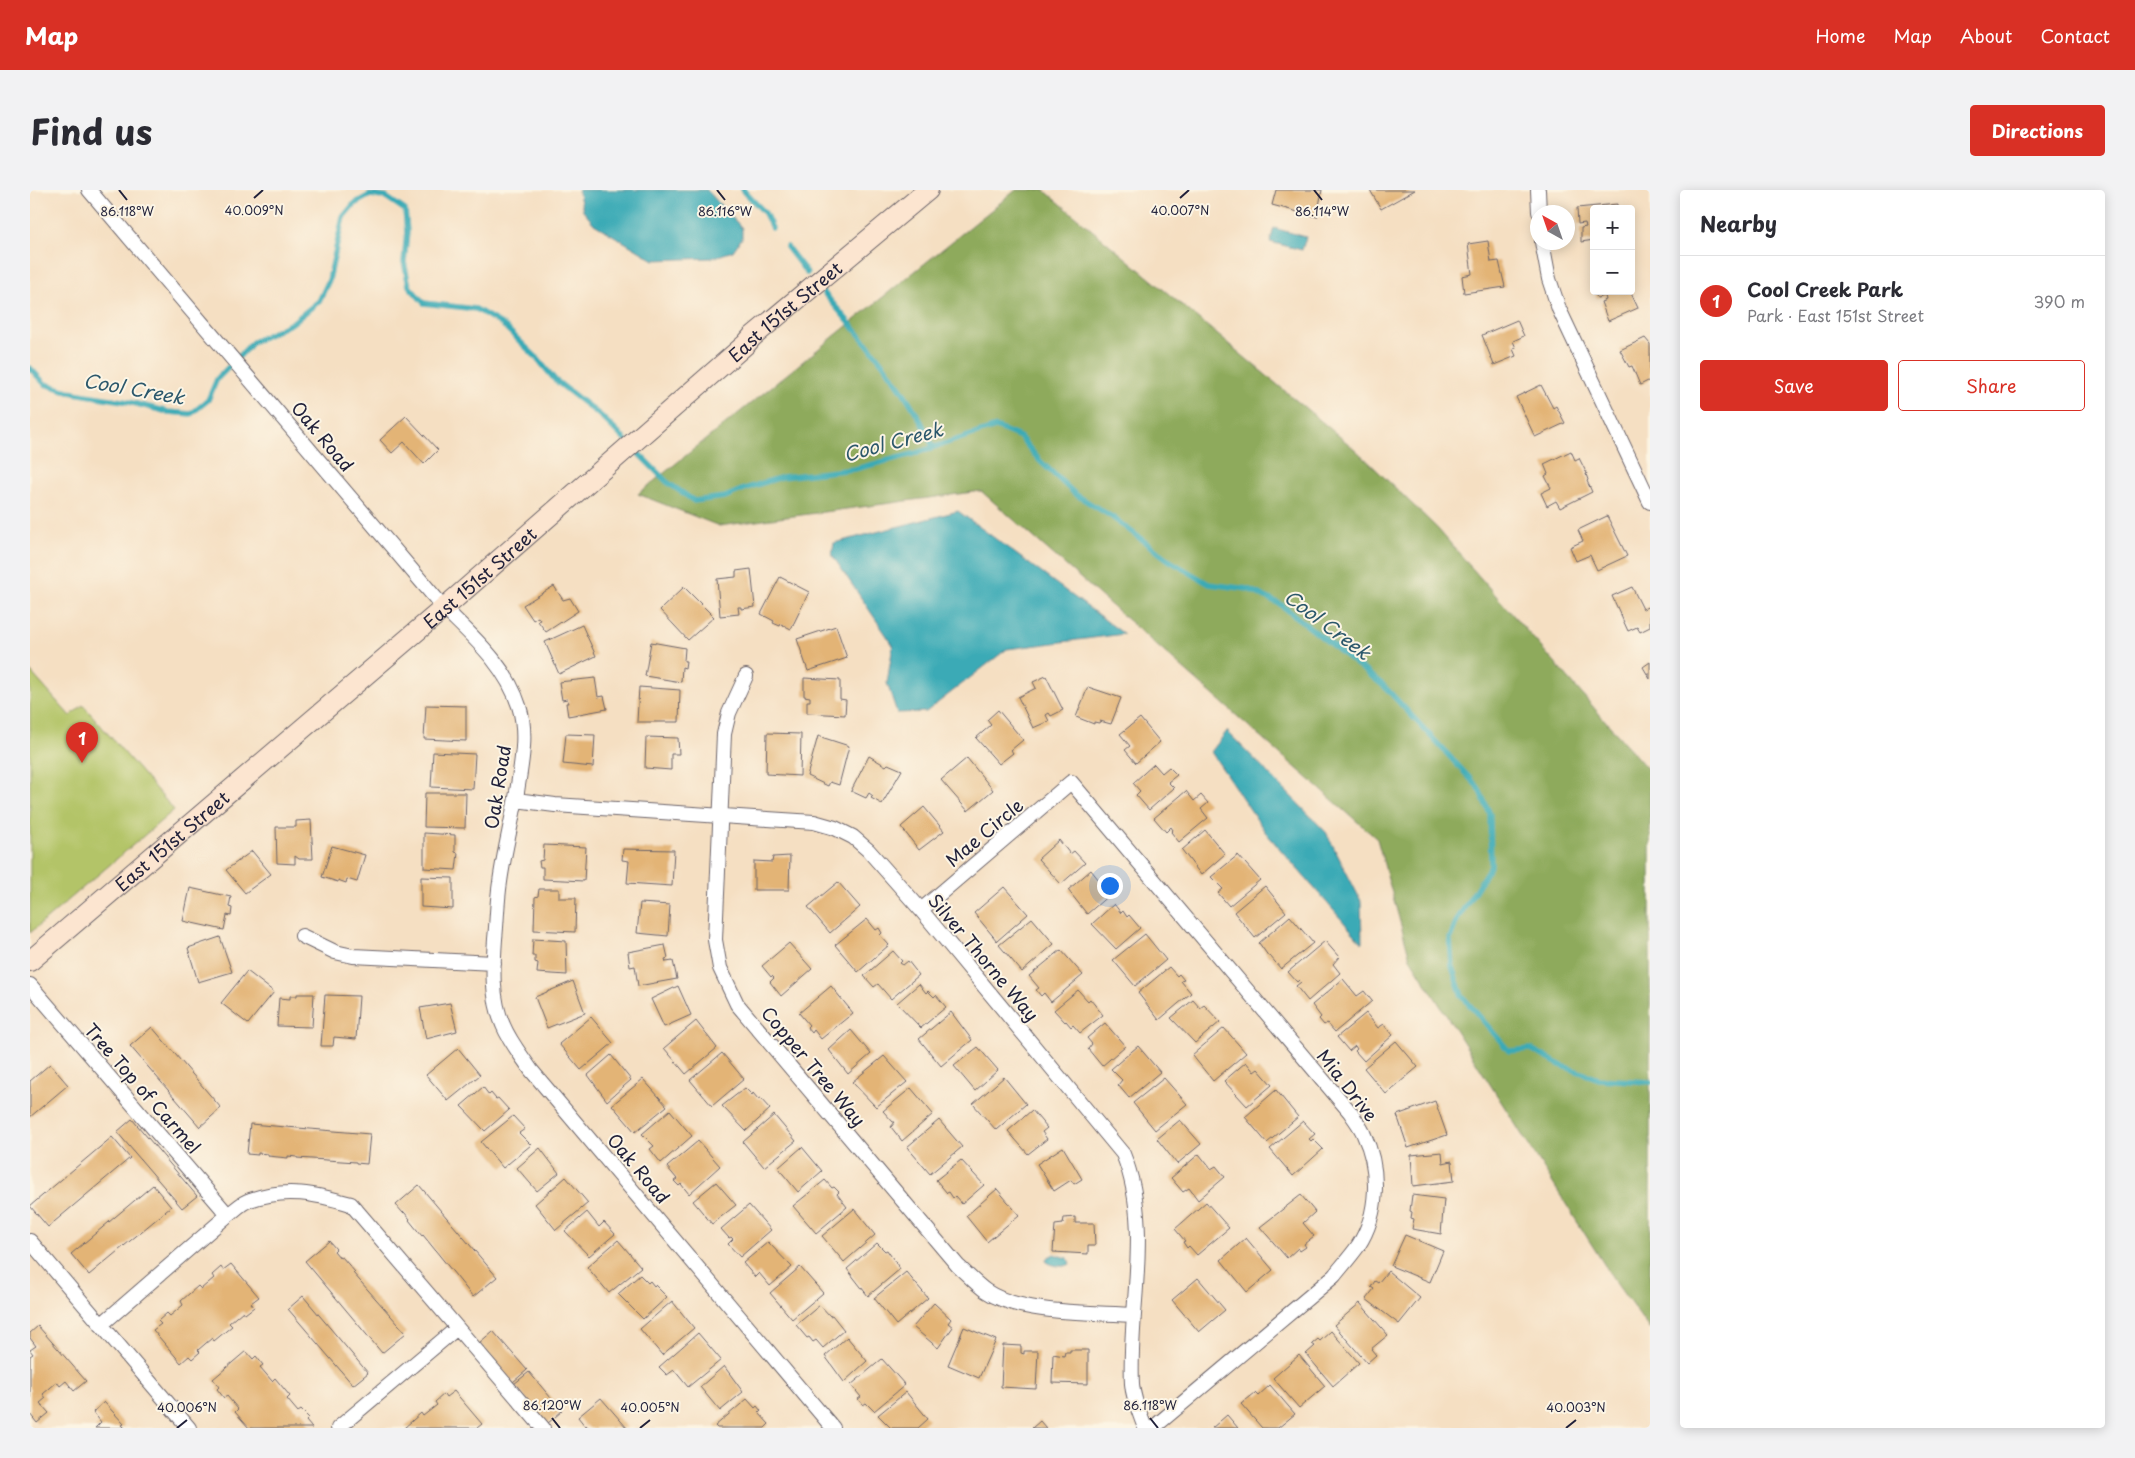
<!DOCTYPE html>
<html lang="en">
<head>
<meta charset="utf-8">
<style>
	body { margin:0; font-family:"Playpen Sans",sans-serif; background:#f2f2f3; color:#2b2b33 }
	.controls { position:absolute; right:15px; top:15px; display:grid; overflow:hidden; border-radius:5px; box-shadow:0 2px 12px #0003 }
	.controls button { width:45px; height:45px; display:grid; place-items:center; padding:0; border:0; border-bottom:1px solid #e1e1e2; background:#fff; color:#2b2b33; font:25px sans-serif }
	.compass { position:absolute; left:1500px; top:15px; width:45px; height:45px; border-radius:50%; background:#fff; box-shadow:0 2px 12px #0003; rotate:320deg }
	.you { position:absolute; left:1079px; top:695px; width:18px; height:18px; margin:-12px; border:4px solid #fff; border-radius:50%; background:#1a73e8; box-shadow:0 0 0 8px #1a73e833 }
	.badge { display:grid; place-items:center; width:32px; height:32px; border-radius:50%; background:#d93025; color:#fff; font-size:16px; font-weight:700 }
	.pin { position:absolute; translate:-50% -41px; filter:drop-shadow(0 1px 2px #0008) }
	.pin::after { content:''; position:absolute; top:26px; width:18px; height:15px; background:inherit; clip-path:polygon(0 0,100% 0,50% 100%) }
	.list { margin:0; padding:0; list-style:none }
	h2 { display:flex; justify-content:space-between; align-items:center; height:65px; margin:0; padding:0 20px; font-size:21px }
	h2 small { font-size:16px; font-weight:400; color:#7c7c81 }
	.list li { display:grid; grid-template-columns:32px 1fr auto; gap:15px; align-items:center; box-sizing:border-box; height:90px; padding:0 20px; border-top:1px solid #e1e1e2 }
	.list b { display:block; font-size:19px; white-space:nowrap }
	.list p { margin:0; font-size:16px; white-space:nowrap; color:#7c7c81 }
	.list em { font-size:16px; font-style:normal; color:#7c7c81 }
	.actions { display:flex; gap:10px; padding:15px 20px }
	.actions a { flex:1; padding:11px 0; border:1px solid #d93025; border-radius:5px; text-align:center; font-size:18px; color:#d93025 }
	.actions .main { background:#d93025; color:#fff }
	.map { position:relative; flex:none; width:1620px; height:1238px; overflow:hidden; border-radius:5px }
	header { display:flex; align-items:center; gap:30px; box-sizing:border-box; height:70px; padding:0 25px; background:#d93025; color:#fff }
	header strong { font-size:24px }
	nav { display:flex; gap:28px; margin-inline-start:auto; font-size:18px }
	.intro { display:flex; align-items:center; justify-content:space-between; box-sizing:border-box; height:120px; padding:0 30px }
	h1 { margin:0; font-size:35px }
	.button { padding:12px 22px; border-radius:5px; background:#d93025; color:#fff; font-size:18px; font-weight:700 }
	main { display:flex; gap:30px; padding:0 30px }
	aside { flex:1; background:#fff; border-radius:5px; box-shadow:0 2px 12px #0003 }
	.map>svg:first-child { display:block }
</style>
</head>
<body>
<header>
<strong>Map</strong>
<nav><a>Home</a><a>Map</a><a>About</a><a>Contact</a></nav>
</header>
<div class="intro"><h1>Find us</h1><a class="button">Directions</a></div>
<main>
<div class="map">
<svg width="1620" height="1238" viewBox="0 0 1620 1238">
	<rect width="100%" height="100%" fill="#fcf5e5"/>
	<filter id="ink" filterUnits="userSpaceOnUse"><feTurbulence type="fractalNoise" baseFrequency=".02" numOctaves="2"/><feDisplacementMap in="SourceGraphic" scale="10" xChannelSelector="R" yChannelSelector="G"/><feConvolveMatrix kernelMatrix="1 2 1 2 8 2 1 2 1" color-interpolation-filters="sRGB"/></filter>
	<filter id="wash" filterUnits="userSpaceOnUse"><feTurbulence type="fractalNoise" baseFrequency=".0096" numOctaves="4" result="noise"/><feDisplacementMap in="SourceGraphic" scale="20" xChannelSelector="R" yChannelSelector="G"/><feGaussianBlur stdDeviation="1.12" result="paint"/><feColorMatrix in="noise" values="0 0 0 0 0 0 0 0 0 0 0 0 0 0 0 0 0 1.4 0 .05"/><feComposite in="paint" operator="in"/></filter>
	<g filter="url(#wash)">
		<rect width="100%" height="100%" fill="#f5dfc2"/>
		<path fill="#b3c467" stroke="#6a7351" d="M0,481L40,526L53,515L144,620L0,743Z"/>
		<path fill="#8eaa5c" stroke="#58664c" d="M986,0H1014L1327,261L1407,338L1620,582V1140L1586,1093L1380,768L1347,649L951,301L689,336L608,304Z"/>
		<path fill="#3aaab6" stroke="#2e6678" d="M548,0H677L712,38V48L703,61L682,68L624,70L564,34L553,21Z
			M1244,38L1276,47L1272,60L1240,52Z
			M928,321L1094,444L977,459L896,522L867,523L857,493L863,455L802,365L804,353Z
			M1197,541L1296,642L1331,711L1332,753L1236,643L1181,562Z
			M1024,1064L1038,1068L1040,1074C1035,1078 1021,1076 1016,1071L1017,1068Z"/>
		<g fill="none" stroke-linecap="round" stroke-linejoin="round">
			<path stroke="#3aaab6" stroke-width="5.5" d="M713,0L735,23L742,38
				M757,57L777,83
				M794,103C834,150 879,199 903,257
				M0,178L15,194L44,203L99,212L138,222L161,224L178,210L187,189L223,152L262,133L289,111L299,90L313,27L324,14L340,5L356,7L375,20L377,42L374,72L379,96L394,113L446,119L473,135L507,168L525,190L572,227L637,292L664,311L695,307L714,299L752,287L825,279L883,264L966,237L990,247L1010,271L1045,304L1082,327L1140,371L1179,394L1218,399L1250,414L1354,496L1448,597L1460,624L1461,675L1428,728L1420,748L1422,777L1432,806L1479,861L1501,859L1530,875L1569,889L1620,892"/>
		</g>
		<g id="blocks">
			<path fill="#e3b476" d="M1246,0H1292L1287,27L1242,15Z
				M1340,0H1385L1351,19Z
				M1587,14V19H1564V50L1551,52V38L1556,37L1555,33L1548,34L1547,18Z
				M1458,51L1461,72L1469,71L1475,97L1434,103L1432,86L1442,84L1438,54Z
				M1564,101H1600L1608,118L1578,131L1571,112L1576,110L1575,106L1567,108Z
				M1487,130L1494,146L1483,151L1486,158L1483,159L1486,166L1464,175L1452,145Z
				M1615,148L1620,154V190L1610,195L1602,176L1599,177L1590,160Z
				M1511,195L1523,218L1526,216L1535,233L1505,247L1486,207Z
				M376,226L408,260L394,274L374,252L362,263L350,250Z
				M1541,261L1545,270L1549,268L1557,284H1556L1558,290L1557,291L1562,302L1530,318L1526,311L1517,316L1511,303L1521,298L1515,286L1518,284L1514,274Z
				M1577,326L1597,366L1567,380L1560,365L1546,371L1540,357L1553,351L1548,340Z
				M721,379L725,417L711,419V417H708L709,424L690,426L687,389L706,387V381Z
				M750,387L779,402L761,439L751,434L750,436L743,433L744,431L731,424Z
				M524,396L533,410L540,408L548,421L516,442L508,431L510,430L508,427L503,430L493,415Z
				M654,397L684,427L658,450L630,420Z
				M1602,397L1613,419L1620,416V437L1610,442L1607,437L1598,441L1582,406Z
				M552,435L566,466L529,484L515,452Z
				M806,436L817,468L778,481L767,449Z
				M621,452L655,458L654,471H656L655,478L652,477L651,492L615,486Z
				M1620,472V489L1613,477Z
				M1016,486L1033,520L1021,526L1019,523L1016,525L1019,531L1003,538L988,507L1006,498L1003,492Z
				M565,488L568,507L574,506L577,519L538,526L536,513H539L537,509L532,510L529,492Z
				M774,488L810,490V509L816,510L815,525L777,523V511H780V507L774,506Z
				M609,497L650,500L649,532H607Z
				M1058,497L1091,508L1081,534L1070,531L1069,533L1064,532V534L1046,527Z
				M396,515L436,516V551L394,549Z
				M968,520L993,550L981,560L983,563L969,574L946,548L961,535L957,530Z
				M1110,528L1130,552L1106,573L1095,560L1100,556L1090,544Z
				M737,543L771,544L770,586L736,584Z
				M536,544L565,545L563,577L533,574Z
				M788,546L819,556L809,595L800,592L798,596L777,586Z
				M616,547L648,548L649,564H641V580L615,578Z
				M403,562L445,564L443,599L401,597Z
				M839,566L856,576L858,574L872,580L852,614L841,608L843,606L839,603L836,608L821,601Z
				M937,568L963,600L938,621L911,590Z
				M1124,574L1132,583L1139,577L1147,585L1138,592L1144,598L1119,620L1106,605L1110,601L1103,593Z
				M1156,601L1164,611L1171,605L1178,613L1171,619L1178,628L1149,652L1141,642L1143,640L1141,637L1136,642L1124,628Z
				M395,603H436L435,638L394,637Z
				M894,617L914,641L889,660L871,637Z
				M281,630L283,669H269L265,666V674L247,673L246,637H266V631Z
				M1175,640L1195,664L1171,685L1152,660Z
				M394,643L425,645V662L428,663L426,680L394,678Z
				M1029,650L1040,664L1044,661L1055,673L1031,694L1008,669Z
				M514,655L556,657L554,691L513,689V677H510L509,671L513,670Z
				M302,656L335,665L327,692L317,689L316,693L308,690V692L292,687Z
				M593,659L644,660L642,696L597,693L599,671L592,670Z
				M222,661L241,684L215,703L196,680Z
				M1208,665L1230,690L1199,716L1188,703L1193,699L1181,687Z
				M760,666L759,700H724V671L742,672L743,667Z
				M1061,680L1080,704L1057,724L1038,700Z
				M391,687L423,688V719L391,717Z
				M808,692L830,717L800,743L778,717Z
				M1235,696L1256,722L1225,748L1204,722Z
				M974,697L998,724L967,751L944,723Z
				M160,698L201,707L199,717L202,718L201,726L197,725L194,740L153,731Z
				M509,699H529V708H546L545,742L504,740L505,707L508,706Z
				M610,713L640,715L638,746L607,743Z
				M1084,714L1091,723L1093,721L1097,727L1099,725L1110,738L1086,759L1062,734Z
				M1260,726L1283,753L1251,779L1240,766L1239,767L1229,753Z
				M1002,728L1024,754L992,782L969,755Z
				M837,729L846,740L849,738L852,743L850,745L859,755L828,782L805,755Z
				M1115,744L1136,770L1105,796L1083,770Z
				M190,747L202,782L168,792L158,758Z
				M503,749L536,751L537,785L507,783L508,773L505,772V766H502Z
				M1295,751L1309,767L1303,774L1310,783L1278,811L1266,796L1271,792L1269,790L1267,792L1258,782Z
				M759,753L782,779L751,806L740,792L744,788L742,786L741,787L732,776Z
				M635,755L638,768L635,769L636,772L643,771L647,789L608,796L605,776L600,777L598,762Z
				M1031,760L1053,785L1021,812L1014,803L1011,806L1006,800L1009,798L999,786Z
				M863,761L872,771L870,773L873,775L878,771L889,785L861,809L848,794L844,797L834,786Z
				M1139,777L1147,786L1149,784L1154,790L1151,791L1161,803L1129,830L1108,803Z
				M217,781L244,802L218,834L191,813Z
				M1313,789L1327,806L1334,801L1342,811L1305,842L1297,833L1294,835L1289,829L1291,827L1282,815Z
				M543,791L555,823L517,838L505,807Z
				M889,794L896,803L898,801L904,807L906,805L916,817L891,838L867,813Z
				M648,796L661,825L634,837L621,809Z
				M801,796L823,823L791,849L784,840L782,843L777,837L779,835L769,823Z
				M1048,800L1058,811L1060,809L1073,825L1050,843L1043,835L1041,837L1036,831L1035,832L1024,820Z
				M267,804H284L282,837L247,836L249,808L260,809V806H267Z
				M295,805L329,806L326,849L304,847L303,856H291Z
				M1163,810L1170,818L1174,815L1190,832L1165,853L1141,828Z
				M420,813L427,841L396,849L390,818Z
				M921,822L942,850L911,876L889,849Z
				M1336,823L1348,838L1354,834L1363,845L1334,871L1325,861L1327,859L1325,856L1319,861L1307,847Z
				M561,827L583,853L551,880L529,854Z
				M666,831L687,858L656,884L634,858Z
				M1075,833L1095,856L1072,876L1058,859L1062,854L1057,848Z
				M122,837L191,918L170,937L100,856Z
				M1194,838L1216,863L1183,891L1162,865Z
				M821,840L841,864L818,884L799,860Z
				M1366,851L1388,877L1356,904L1334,878Z
				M1108,856L1130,882L1099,908L1088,895L1092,890L1081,879Z
				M948,857L968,880L945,901L924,876Z
				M428,858L450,885L418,911L396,885Z
				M692,863L714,889L682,916L660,890Z
				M581,865L601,890L577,911L558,885Z
				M854,866L877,892L846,917L822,892Z
				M1216,872L1224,882L1228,879L1242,895L1217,916L1194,891Z
				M20,874L38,895L0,927V891Z
				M974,887L996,914L966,940L943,914Z
				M1134,888L1157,914L1125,940L1103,913Z
				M613,889L637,916L605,942L582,915Z
				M453,897L459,905L461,903L466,909L468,908L479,920L455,941L431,916Z
				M715,898L722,905L723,903L728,909L730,908L740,919L716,941L692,916Z
				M881,898L903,924L872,951L861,937L865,932H863L853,921Z
				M1246,900L1268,927L1237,953L1215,927Z
				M1405,911L1417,945L1378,958L1367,925Z
				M640,920L662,946L631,973L620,959L624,956L612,944Z
				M1002,920L1017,938L1012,942L1017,949L998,964L978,941Z
				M744,925L766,951L734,977L713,952Z
				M483,926L495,939L489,943L501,955L473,978L451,952Z
				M102,929L167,1006L152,1018L87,942Z
				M909,930L932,957L900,984L877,957Z
				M1150,930L1171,954L1147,974L1127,949Z
				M1273,931L1285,944L1279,949L1281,951L1283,949L1293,959L1263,986L1240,959Z
				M220,934L340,944L337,974L326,973V972L267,968V967L258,966V968L238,966V964L228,963V965L217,964Z
				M82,947L100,968L18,1037L0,1016Z
				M668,951L690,976L659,1004L651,994L649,996L644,991L647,989L637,977Z
				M772,957L792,981L768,1002L748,978Z
				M1033,957L1052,989L1044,994L1041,990L1024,1001L1007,974Z
				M510,958L529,983L507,1001L487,978Z
				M1412,962L1413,973L1422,971L1424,991L1383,996L1381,965Z
				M1169,964L1181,979L1186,976L1195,987L1168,1010L1159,998L1153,1002L1141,988Z
				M931,970L954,995L932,1014L925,1006L923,1008L919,1002L917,1003L906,990Z
				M536,987L558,1013L526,1040L505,1014Z
				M795,990L802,998L804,997L809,1002L807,1004L817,1017L786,1043L763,1016Z
				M686,992L706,1015L682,1034L663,1011Z
				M123,995L141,1017L59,1085L41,1064Z
				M389,995L467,1087L443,1107L393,1045L392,1046L379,1030L380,1029L374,1022L373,1023L366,1015Z
				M967,999L989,1025L957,1052L936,1026Z
				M1271,1005L1285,1022L1273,1033L1284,1046L1274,1054L1276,1057L1270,1061L1268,1058L1257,1068L1230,1037Z
				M1382,1005L1414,1009L1411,1044L1382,1039L1384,1029L1381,1028L1382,1022L1380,1021Z
				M1176,1012L1199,1038L1167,1065L1159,1056L1157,1058L1153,1052L1155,1051L1145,1039Z
				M719,1015L741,1040L710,1067L698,1054L703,1049L701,1047L699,1048L691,1039Z
				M824,1019L845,1045L814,1072L792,1046Z
				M557,1022L569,1037L574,1032L585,1044L559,1066L535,1041Z
				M1045,1027V1033H1064L1065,1056H1058V1064L1023,1062L1025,1035L1033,1034L1034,1028Z
				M1375,1045L1413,1061L1400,1092L1361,1076Z
				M1216,1048L1243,1080L1217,1102L1191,1070Z
				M588,1050L611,1077L579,1103L557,1077Z
				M299,1051L306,1059L304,1061L310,1068L312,1067L325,1082L323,1083L376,1143L352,1163L275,1071Z
				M738,1052L762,1077L740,1096L729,1083L725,1087L713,1073Z
				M847,1053L855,1061L857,1060L870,1079L838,1106L817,1079Z
				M201,1074L229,1107L221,1113L224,1117L215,1124L213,1121L199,1133L202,1136L184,1151L182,1148L168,1160L170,1162L162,1169L159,1166L151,1173L123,1140L131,1134L128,1131L137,1123L140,1126L153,1115L151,1111L168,1096L171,1099L184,1088L182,1085L191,1077L193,1080Z
				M770,1077L793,1103L762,1129L740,1103Z
				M1358,1081L1390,1108L1369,1134L1336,1109L1344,1099L1341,1097L1345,1091L1348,1093Z
				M876,1082L898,1108L866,1135L844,1108Z
				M610,1085L618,1093L620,1091L624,1096L625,1095L637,1107L613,1129L588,1104Z
				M1168,1088L1195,1120L1169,1142L1142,1110Z
				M273,1106L338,1183L323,1195L258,1119Z
				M642,1111L664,1138L632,1165L610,1139Z
				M904,1113L921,1129L918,1133L923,1137L908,1158L883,1137Z
				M1330,1113L1358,1145L1341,1159L1346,1165L1337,1173L1304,1135Z
				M790,1115L800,1126L802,1125L814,1140L793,1158L786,1150L783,1152L779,1147L777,1148L766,1135Z
				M8,1136L56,1191L44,1201L36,1191L30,1196L27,1192L13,1204L16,1208L10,1213L19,1223L7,1233L0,1224V1166L3,1164L0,1160L6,1156L0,1148V1143Z
				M934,1137L966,1150L949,1188L918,1175Z
				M463,1141L497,1180L483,1192L449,1153Z
				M1301,1141L1329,1173L1303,1196L1276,1164L1285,1156L1282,1154L1288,1149L1290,1151Z
				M668,1143L691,1170L658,1197L644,1180L637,1185L629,1177Z
				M817,1147L837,1171L814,1192L795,1166Z
				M973,1155L991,1156V1163L994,1164V1161H1008L1006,1199L971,1197Z
				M1040,1160H1058V1194L1022,1193L1023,1164L1034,1166L1035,1162H1040Z
				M216,1161L223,1169L226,1166L233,1175L230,1177L242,1191L245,1188L260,1206L257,1209L268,1222L271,1220L279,1228L276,1231L282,1238H219L205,1222L208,1219L197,1206L194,1208L187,1199L189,1197L183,1189Z
				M1269,1165L1295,1196L1269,1218L1243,1188Z
				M852,1169L875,1195L844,1221L836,1213L833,1215L828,1209L831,1207L821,1195Z
				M694,1176L713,1202L690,1221L670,1197Z
				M499,1182L532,1221L517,1234L484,1194Z
				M1240,1195L1265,1224L1248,1238H1232L1211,1214L1225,1203L1228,1206Z
				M424,1201L452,1234L447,1238H374L391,1223L393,1226L407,1215L405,1212L414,1204L416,1207Z
				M876,1202L898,1229L888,1238H861L848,1225Z
				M571,1208L597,1238H559L556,1235L555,1236L548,1227Z
				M717,1209L725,1218L727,1216L731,1221L729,1223L739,1234L735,1238H687L685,1236Z
				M74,1212L94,1234L92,1235L95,1238H65L71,1232L63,1222Z
				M1197,1225L1208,1238H1182Z
				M1010,1231L1016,1238H1002Z"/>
		</g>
	</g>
	<g filter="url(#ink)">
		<use href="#blocks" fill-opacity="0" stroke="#6c646a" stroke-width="1"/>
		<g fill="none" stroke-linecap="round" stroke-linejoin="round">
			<defs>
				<path id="street" d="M59,0L414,418C443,447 476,475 489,516C498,544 491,574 487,602C482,632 474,662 470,692C467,711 467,730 465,749C463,777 461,808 473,835C480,852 491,865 501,880L803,1238
					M1508,0L1509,22
					M1512,52L1519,89L1529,119L1620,312
					M716,486L699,523L694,544L685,750L690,778L707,814L928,1076C937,1084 946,1094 956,1101C991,1125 1063,1122 1104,1125
					M486,610L525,615L784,632L805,638L823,647L838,660L891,720L1093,964C1123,1037 1098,1118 1102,1194C1103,1209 1110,1224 1115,1238
					M891,720L1041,592L1320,922C1325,930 1331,937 1334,945C1350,979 1349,1024 1328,1056C1321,1066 1312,1076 1304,1086L1123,1238
					M272,746L305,762L323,766L464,773
					M0,795L198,1025
					M0,1051L159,1238
					M71,1135L198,1025C205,1020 212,1012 220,1010C256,997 286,1004 321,1014L513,1238
					M308,1238L427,1138"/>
				<g id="secondary">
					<path id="s1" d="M0,771L414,418L716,154L722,147L898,0"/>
				</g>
			</defs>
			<use href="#street" stroke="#6c646a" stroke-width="16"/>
			<use href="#secondary" stroke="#6c646a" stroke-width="22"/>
			<use href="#street" stroke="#fff" stroke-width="14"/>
			<use href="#secondary" stroke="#fce5d0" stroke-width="20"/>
		</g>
	</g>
	<path fill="none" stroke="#22223b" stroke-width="2" d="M89,0L97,10M687,0L695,10M1284,0L1292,10M224,8L233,0M1150,8L1159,0M522,1228L530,1238M1120,1228L1128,1238M147,1238L157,1230M610,1238L620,1230M1536,1238L1546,1230"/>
	<g text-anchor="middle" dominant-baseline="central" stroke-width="4" stroke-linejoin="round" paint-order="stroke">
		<g font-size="18" fill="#22223b" stroke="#fcf5e5">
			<text stroke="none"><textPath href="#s1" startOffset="996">East 151st Street</textPath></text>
			<text transform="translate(293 246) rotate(50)">Oak Road</text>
			<text stroke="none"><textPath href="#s1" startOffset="591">East 151st Street</textPath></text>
			<text transform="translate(467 597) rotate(-81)">Oak Road</text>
			<text transform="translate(954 642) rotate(-40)">Mae Circle</text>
			<text stroke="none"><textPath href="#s1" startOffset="186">East 151st Street</textPath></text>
			<text transform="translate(954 767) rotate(50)">Silver Thorne Way</text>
			<text transform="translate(784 876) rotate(50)">Copper Tree Way</text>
			<text transform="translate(1318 895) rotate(52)">Mia Drive</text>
			<text transform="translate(113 898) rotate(49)">Tree Top of Carmel</text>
			<text transform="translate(609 978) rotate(50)">Oak Road</text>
		</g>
		<g font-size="19" font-style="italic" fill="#2c586c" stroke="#fcf5e5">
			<text transform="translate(104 198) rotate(10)">Cool Creek</text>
			<text transform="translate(863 251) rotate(-15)">Cool Creek</text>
			<text transform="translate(1298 434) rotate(37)">Cool Creek</text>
		</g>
	</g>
	<g font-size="12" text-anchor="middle" fill="#22223b" stroke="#fcf5e5" stroke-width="4" stroke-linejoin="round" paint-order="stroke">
		<text x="224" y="25">40.009°N</text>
		<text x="1150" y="25">40.007°N</text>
		<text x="97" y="26">86.118°W</text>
		<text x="1292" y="26">86.114°W</text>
		<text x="695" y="26">86.116°W</text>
		<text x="522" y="1220">86.120°W</text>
		<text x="1120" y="1220">86.118°W</text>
		<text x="157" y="1222">40.006°N</text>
		<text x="620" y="1222">40.005°N</text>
		<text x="1546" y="1222">40.003°N</text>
	</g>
</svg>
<div class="controls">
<button>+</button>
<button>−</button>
</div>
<svg class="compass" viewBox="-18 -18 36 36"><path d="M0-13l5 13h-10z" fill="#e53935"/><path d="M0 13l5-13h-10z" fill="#7c7c81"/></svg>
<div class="you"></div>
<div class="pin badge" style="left:52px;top:573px">1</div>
</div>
<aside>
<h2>Nearby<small></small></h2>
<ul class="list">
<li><span class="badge">1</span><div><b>Cool Creek Park</b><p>Park · East 151st Street</p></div><em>390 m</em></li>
</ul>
<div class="actions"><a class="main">Save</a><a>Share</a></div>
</aside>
</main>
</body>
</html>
